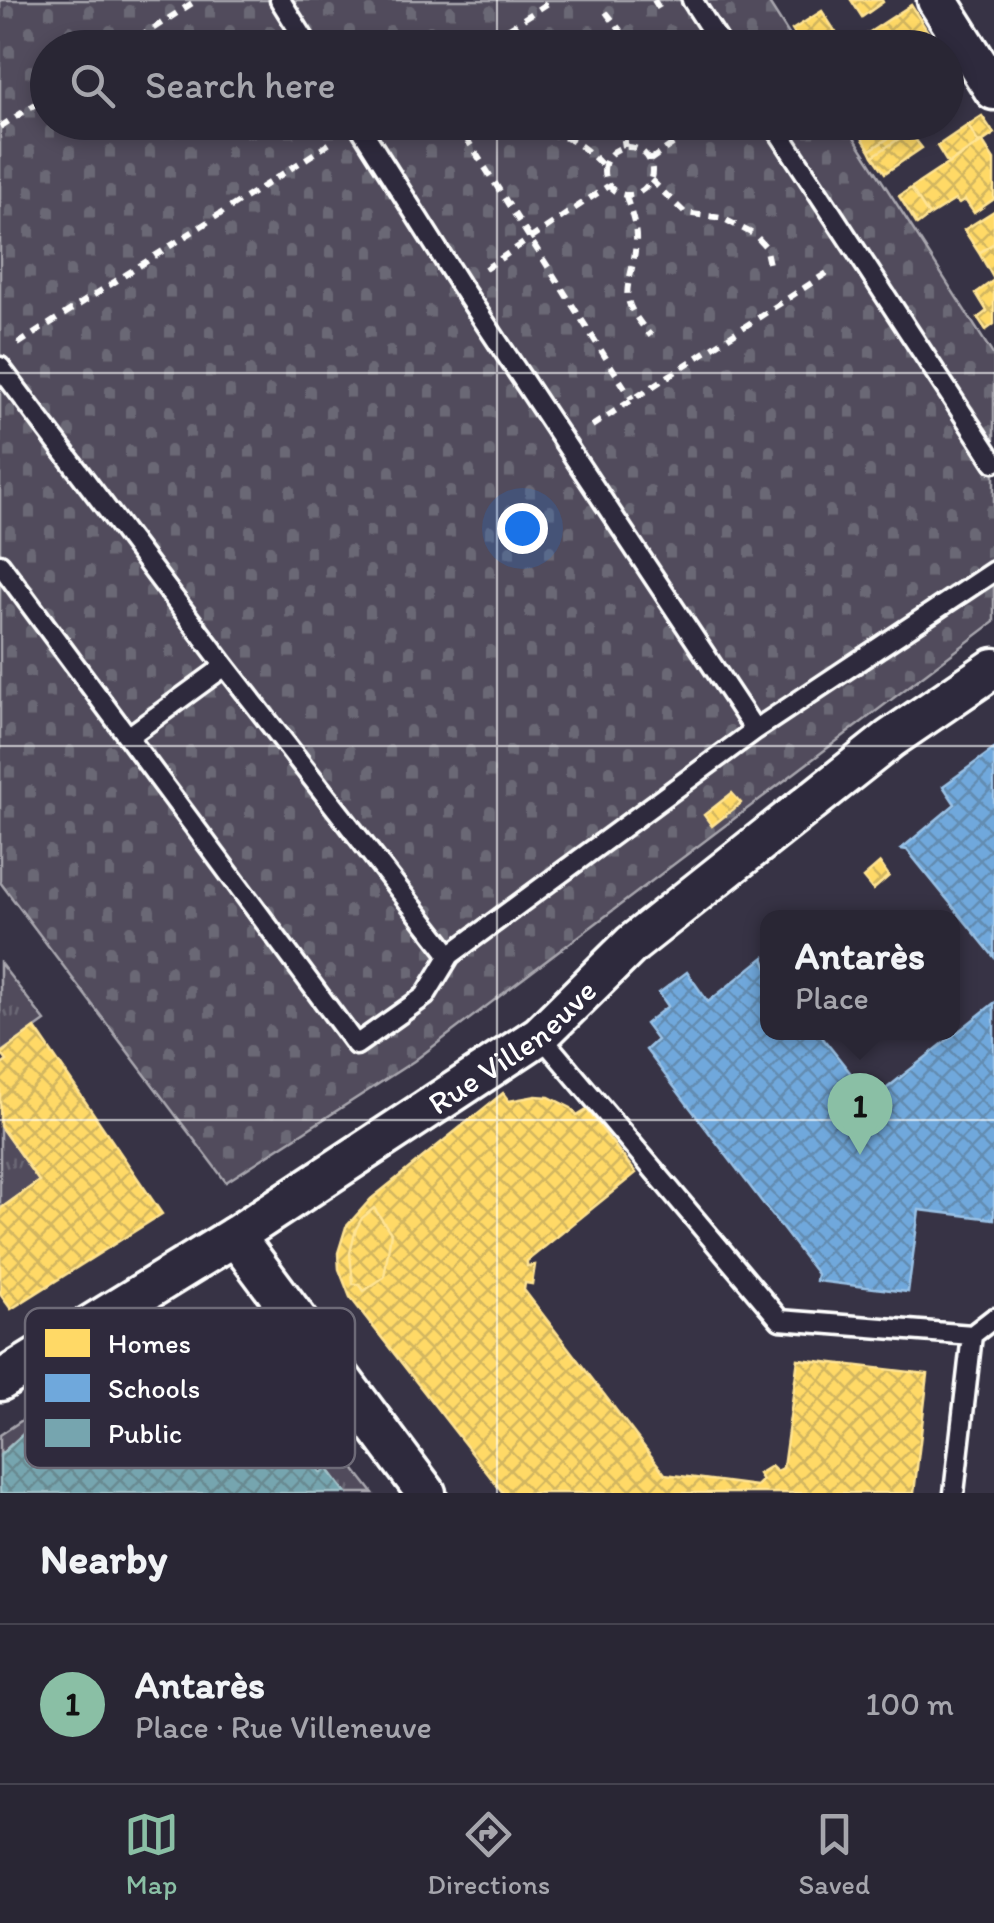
<!DOCTYPE html>
<html lang="en">
<head>
<meta charset="utf-8">
<style>
	body { margin:0; font-family:Itim,sans-serif; background:#312e3c; color:#f1f3f6 }
	.you { position:absolute; left:522px; top:528px; width:35px; height:35px; margin:-25px; border:8px solid #fff; border-radius:50%; background:#1a73e8; box-shadow:0 0 0 15px #1a73e833 }
	.badge { display:grid; place-items:center; width:65px; height:65px; border-radius:50%; background:#8abfa5; color:#111; font-size:32px; font-weight:700 }
	.pin { position:absolute; translate:-50% -82px; filter:drop-shadow(0 2px 5px #0008) }
	.pin::after { content:''; position:absolute; top:52px; width:35px; height:30px; background:inherit; clip-path:polygon(0 0,100% 0,50% 100%) }
	.popup { position:absolute; left:760px; top:910px; width:200px; height:130px; box-sizing:border-box; display:grid; place-content:center; border-radius:20px; background:#292634; filter:drop-shadow(0 2px 8px #0005); font-size:32px; white-space:nowrap; color:#a5a5ac }
	.popup b { font-size:38px; color:#f1f3f6 }
	.popup::after { content:''; position:absolute; left:50%; top:100%; margin-left:-20px; border:20px solid transparent; border-top-color:#292634 }
	.list { margin:0; padding:0; list-style:none }
	h2 { display:flex; justify-content:space-between; align-items:center; height:130px; margin:0; padding:0 40px; font-size:42px }
	h2 small { font-size:32px; font-weight:400; color:#a5a5ac }
	.list li { display:grid; grid-template-columns:65px 1fr auto; gap:30px; align-items:center; box-sizing:border-box; height:160px; padding:0 40px; border-top:2px solid #45434f }
	.list b { display:block; font-size:38px; white-space:nowrap }
	.list p { margin:0; font-size:32px; white-space:nowrap; color:#a5a5ac }
	.list em { font-size:32px; font-style:normal; color:#a5a5ac }
	.icon { flex:none; width:55px; height:55px; fill:none; stroke:currentColor; stroke-width:2; stroke-linecap:round; stroke-linejoin:round }
	.map { position:relative; flex:none; width:994px; height:1493px; overflow:hidden }
	.search { position:absolute; background:#292634; box-shadow:0 5px 15px #0003; left:30px; right:30px; top:30px; height:110px; display:flex; align-items:center; gap:25px; box-sizing:border-box; padding:0 35px; border-radius:55px; color:#a5a5ac; font-size:38px }
	.sheet { height:290px; background:#292634 }
	nav { display:flex; justify-content:space-around; align-items:center; box-sizing:border-box; height:140px; border-top:2px solid #45434f; background:#292634; font-size:28px; color:#a5a5ac }
	nav a { display:grid; justify-items:center; gap:5px }
	nav .on { color:#8abfa5 }
	.map>svg:first-child { display:block }
</style>
</head>
<body>
<div class="map">
<svg width="994" height="1493" viewBox="0 0 994 1493">
	<defs>
		<pattern id="grass-tufts" width="24" height="20" patternUnits="userSpaceOnUse" patternTransform="scale(2.5)"><rect width="24" height="20" fill="#514c5c"/><path d="M3 7l-1-3M5 7V3M7 7l1-3M15 17l-1-3M17 17v-4M19 17l1-3" fill="none" stroke="#6b6774"/></pattern>
		<pattern id="cemetery-stones" width="16" height="16" patternUnits="userSpaceOnUse" patternTransform="scale(2.5)"><rect width="16" height="16" fill="#514c5c"/><path d="M2 7V4a2 2 0 0 1 4 0v3zM10 15v-3a2 2 0 0 1 4 0v3z" fill="#6b6774"/></pattern>
		<pattern id="homes-cross-hatch" width="8" height="8" patternUnits="userSpaceOnUse" patternTransform="scale(2.5)"><rect width="8" height="8" fill="#ffd966"/><path d="M0 0l8 8M0 8l8-8" fill="none" stroke="#d2b660"/></pattern>
		<pattern id="schools-cross-hatch" width="8" height="8" patternUnits="userSpaceOnUse" patternTransform="scale(2.5)"><rect width="8" height="8" fill="#6fa8dc"/><path d="M0 0l8 8M0 8l8-8" fill="none" stroke="#648cb1"/></pattern>
		<pattern id="public-cross-hatch" width="8" height="8" patternUnits="userSpaceOnUse" patternTransform="scale(2.5)"><rect width="8" height="8" fill="#76a5af"/><path d="M0 0l8 8M0 8l8-8" fill="none" stroke="#698a91"/></pattern>
	</defs>
	<rect width="100%" height="100%" fill="#373345"/>
	<filter id="ink" filterUnits="userSpaceOnUse"><feTurbulence type="fractalNoise" baseFrequency=".01" numOctaves="2"/><feDisplacementMap in="SourceGraphic" scale="20" xChannelSelector="R" yChannelSelector="G"/><feConvolveMatrix kernelMatrix="1 2 1 2 8 2 1 2 1" color-interpolation-filters="sRGB"/></filter>
	<g filter="url(#ink)">
		<path fill="url(#grass-tufts)" stroke="#a8a6ae" stroke-width="2.5" d="M0,963L45,1021L0,1053Z
			M0,1126L39,1181L0,1209Z
			M205,1313L244,1335L288,1392L273,1402C273,1381 259,1363 239,1356C155,1326 57,1400 0,1455V1435L174,1318Z
			M345,1457L373,1493H346L327,1468Z"/>
		<path fill="url(#cemetery-stones)" stroke="#a8a6ae" stroke-width="2.5" d="M0,0H767L797,47L48,48V122L845,123L994,356V622L414,1061L226,1182L0,882Z"/>
		<path fill="url(#homes-cross-hatch)" stroke="#ffe494" stroke-width="2.5" fill-rule="evenodd" d="M851,0H882L883,2L862,17Z
			M911,5L938,48H857L853,43Z
			M822,11L846,48H803L792,30Z
			M982,116L994,134L979,144L968,125Z
			M852,122H895L900,131L870,150Z
			M968,125L979,144L948,164L937,146Z
			M900,131L903,136L873,156L870,150Z
			M903,136L915,139L922,148L885,173L873,156Z
			M982,141L994,160V199L974,213L965,200L959,204L955,200L929,216L911,188Z
			M911,188L929,216L917,225L899,196Z
			M994,211V243L979,253L964,230Z
			M994,243V279L979,253Z
			M994,280V324L986,330L978,318L987,311L976,293Z
			M732,793L741,803L712,826L704,815Z
			M880,863L889,876L873,890L863,878Z
			M35,1028L162,1214L11,1309L0,1294V1209L39,1181L0,1126V1066L7,1061L1,1053Z
			M503,1093L509,1101L536,1096L549,1097L571,1108L577,1116L587,1110L636,1173L527,1261V1266L535,1265L532,1284L525,1283L524,1290L665,1474L756,1486L762,1480L758,1474L771,1466L776,1471L783,1468L798,1359L928,1374L914,1493H503L350,1297L339,1269L338,1253L346,1227L371,1199ZM374,1208L391,1233L384,1277L364,1291L359,1284H353L350,1253L356,1229L362,1218Z
			M374,1208L391,1233L384,1277L364,1291L359,1284H353L350,1253L356,1229L362,1218Z"/>
		<path fill="url(#schools-cross-hatch)" stroke="#9ac2e6" stroke-width="2.5" d="M994,749V957L907,850L901,849L955,804L943,786Z
			M764,957L768,969V1032H818L872,1100L994,1003V1219L919,1210L908,1292L816,1281L817,1274L646,1050L657,1040L645,1024L668,1006L659,993L687,972L708,1002Z"/>
		<path fill="url(#public-cross-hatch)" stroke="#9fc0c7" stroke-width="2.5" d="M183,1349L219,1350L245,1358L256,1366L271,1385L274,1420L305,1428L310,1458L321,1473L327,1468L346,1493H0V1455L56,1405L118,1370Z"/>
		<g fill="none" stroke-linecap="round" stroke-linejoin="round">
			<defs>
				<path id="service" d="M280,0L310,48
					M692,0L723,48
					M357,122L460,285L755,730L994,571
					M772,122L994,462
					M0,367L225,666L450,955L755,730
					M0,564L356,1045L425,996L450,955
					M128,737L225,666
					M540,1035L780,1320L972,1335
					M954,1493L972,1335L994,1318"/>
				<g id="minor">
					<path d="M937,0L994,90"/>
					<path d="M235,1236L426,1493"/>
					<path id="s1" d="M0,1381L235,1236L540,1035L632,944L890,739L994,668"/>
				</g>
			</defs>
			<use href="#service" stroke="#fff" stroke-width="25"/>
			<use href="#minor" stroke="#fff" stroke-width="45"/>
			<path stroke="#fff" stroke-width="6" stroke-dasharray="10 8" stroke-linecap="butt" d="M654,0L662,13
				M606,12L626,38L629,48
				M123,48L197,0
				M478,48L553,0
				M456,122L632,399
				M513,122C532,135 537,132 558,136C577,139 591,154 604,167
				M621,122L625,147
				M732,122L741,136
				M0,127L48,96
				M604 171a24 24 0 1 1 48 0a24 24 0 1 1-48 0Z
				M650,160L704,122
				M651,180L685,213L722,218L755,235L765,246L769,264
				M626,196C630,210 637,227 636,242C632,292 612,291 651,336
				M485,269L608,186
				M18,344L335,140
				M592,426L833,269"/>
			<use href="#service" stroke="#2f2a3d" stroke-width="18"/>
			<use href="#minor" stroke="#2f2a3d" stroke-width="38"/>
		</g>
	</g>
	<path fill="none" stroke="#fff" stroke-width="2.5" stroke-opacity="0.55" d="M497,0V48M497,122V1493M0,373H994M0,746H994M0,1120H994"/>
	<g text-anchor="middle" dominant-baseline="central" stroke-width="10" stroke-linejoin="round" paint-order="stroke">
		<g font-size="32" fill="#fff" stroke="#2f2a3d">
			<text stroke="none"><textPath href="#s1" startOffset="612">Rue Villeneuve</textPath></text>
		</g>
	</g>
	<rect x="25" y="1308" width="330" height="160" rx="15" fill="#2f2a3d" stroke="#6d6a77" stroke-width="2.5"/>
	<rect x="45" y="1329" width="45" height="28" fill="#ffd966"/>
	<rect x="45" y="1374" width="45" height="28" fill="#6fa8dc"/>
	<rect x="45" y="1419" width="45" height="28" fill="#76a5af"/>
	<g font-size="28" fill="#fff">
		<text x="108" y="1353">Homes</text>
		<text x="108" y="1398">Schools</text>
		<text x="108" y="1443">Public</text>
	</g>
</svg>
<div class="you"></div>
<div class="pin badge" style="left:860px;top:1155px">1</div>
<div class="popup"><b>Antarès</b>Place</div>
<div class="search"><svg class="icon" aria-label="search" viewBox="0 0 24 24"><circle cx="10" cy="10" r="6"/><path d="M15 15l6 6"/></svg>Search here</div>
</div>
<section class="sheet">
<h2>Nearby<small></small></h2>
<ul class="list">
<li><span class="badge">1</span><div><b>Antarès</b><p>Place · Rue Villeneuve</p></div><em>100 m</em></li>
</ul>
</section>
<nav>
<a class="on"><svg class="icon" aria-label="map" viewBox="0 0 24 24"><path d="M3 6l6-2 6 2 6-2v14l-6 2-6-2-6 2zM9 4v14M15 6v14"/></svg>Map</a>
<a><svg class="icon" aria-label="directions" viewBox="0 0 24 24"><path d="M12 3l9 9-9 9-9-9zM9 14v-3h6M13 9l2 2-2 2"/></svg>Directions</a>
<a><svg class="icon" aria-label="saved" viewBox="0 0 24 24"><path d="M7 4h10v16l-5-4-5 4z"/></svg>Saved</a>
</nav>
</body>
</html>
